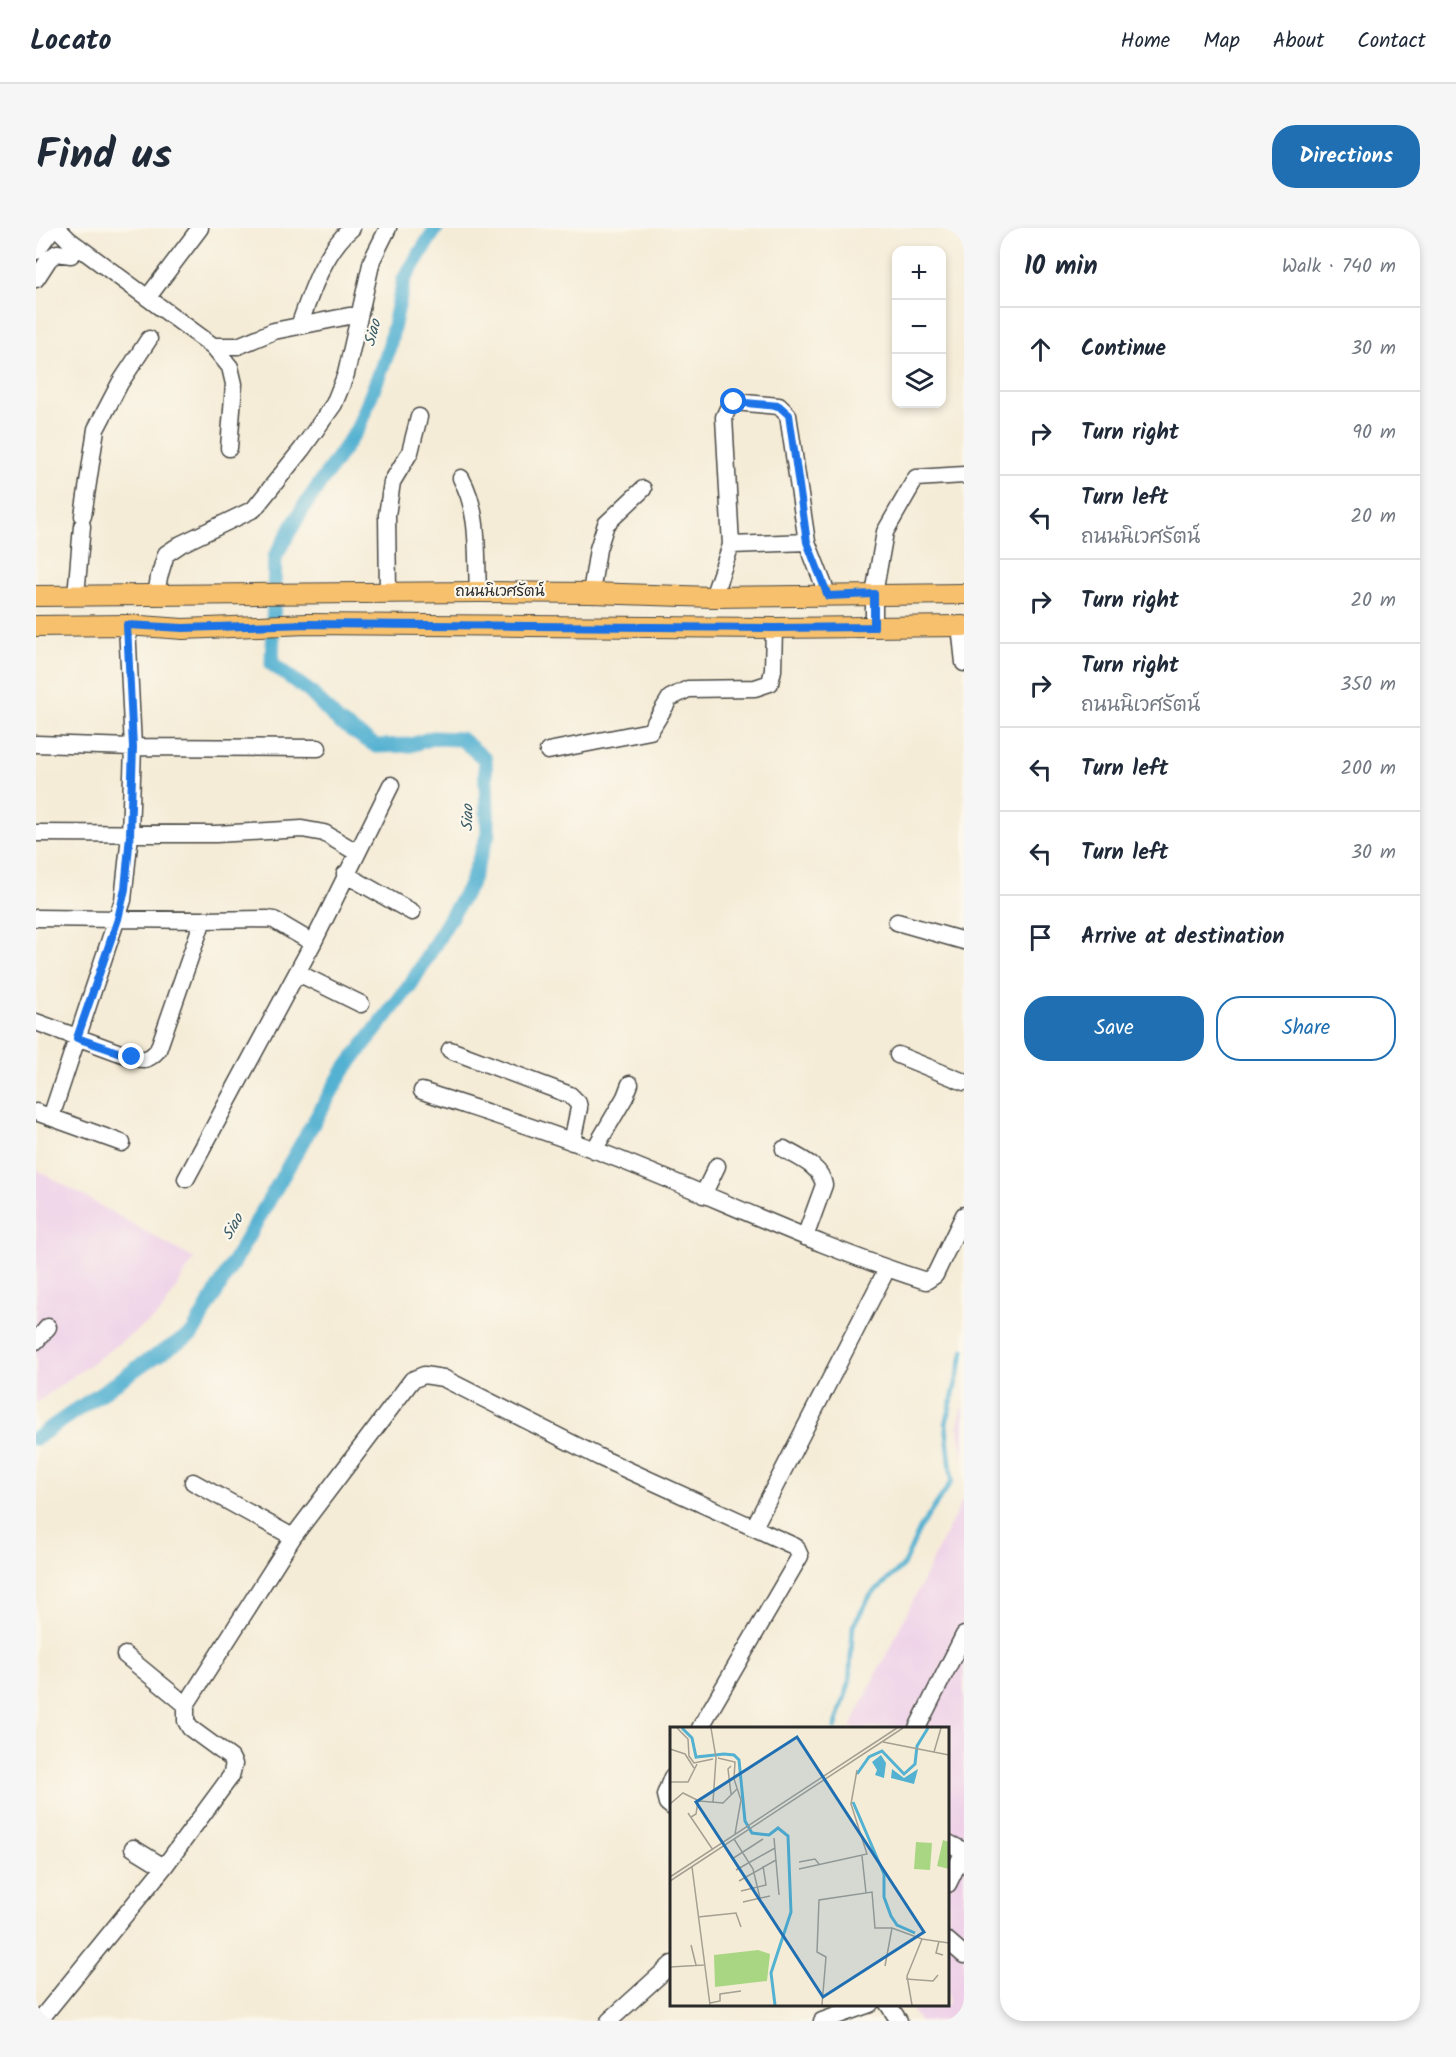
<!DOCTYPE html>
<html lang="en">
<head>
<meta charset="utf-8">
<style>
	body { margin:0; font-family:Kalam,"Playpen Sans Thai",sans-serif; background:#f6f6f7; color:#1f2937 }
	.controls { position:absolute; right:18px; top:18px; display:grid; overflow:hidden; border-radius:12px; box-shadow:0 3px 9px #0003 }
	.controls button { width:54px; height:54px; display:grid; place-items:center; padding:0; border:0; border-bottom:2px solid #e0e1e3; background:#fff; color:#1f2937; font:30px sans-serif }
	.stop { position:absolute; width:18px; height:18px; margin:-14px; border:4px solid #1a73e8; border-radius:50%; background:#fff }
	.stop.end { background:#1a73e8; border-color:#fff; box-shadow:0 2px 6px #0008 }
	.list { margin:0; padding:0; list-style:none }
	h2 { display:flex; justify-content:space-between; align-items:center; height:78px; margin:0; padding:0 24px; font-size:26px }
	h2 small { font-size:20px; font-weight:400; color:#747a83 }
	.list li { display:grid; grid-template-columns:39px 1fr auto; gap:18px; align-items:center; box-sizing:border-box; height:84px; padding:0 24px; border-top:2px solid #e0e1e3 }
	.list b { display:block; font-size:22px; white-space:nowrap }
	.list p { margin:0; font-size:20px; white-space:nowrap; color:#747a83 }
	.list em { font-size:20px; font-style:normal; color:#747a83 }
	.actions { display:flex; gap:12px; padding:18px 24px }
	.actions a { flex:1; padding:14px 0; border:2px solid #1f6fb2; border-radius:24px; text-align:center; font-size:21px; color:#1f6fb2 }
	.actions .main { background:#1f6fb2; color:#fff }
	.icon { flex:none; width:33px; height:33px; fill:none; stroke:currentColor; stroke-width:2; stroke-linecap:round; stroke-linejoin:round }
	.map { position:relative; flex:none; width:928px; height:1793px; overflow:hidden; border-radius:24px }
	header { display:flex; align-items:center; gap:36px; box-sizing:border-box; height:84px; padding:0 30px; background:#fff; border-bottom:2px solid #e0e1e3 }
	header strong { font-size:28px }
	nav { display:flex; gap:33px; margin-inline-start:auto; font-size:21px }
	.intro { display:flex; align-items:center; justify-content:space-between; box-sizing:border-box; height:144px; padding:0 36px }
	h1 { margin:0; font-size:42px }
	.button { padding:15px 27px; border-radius:24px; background:#1f6fb2; color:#fff; font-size:21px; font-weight:700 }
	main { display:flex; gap:36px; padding:0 36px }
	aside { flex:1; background:#fff; border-radius:24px; box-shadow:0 3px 9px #0003 }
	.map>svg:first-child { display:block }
</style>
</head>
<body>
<header>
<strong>Locato</strong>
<nav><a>Home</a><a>Map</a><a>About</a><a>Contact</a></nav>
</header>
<div class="intro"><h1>Find us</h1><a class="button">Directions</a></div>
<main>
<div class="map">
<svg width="928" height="1793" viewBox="0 0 928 1793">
	<rect width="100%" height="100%" fill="#fbf7ec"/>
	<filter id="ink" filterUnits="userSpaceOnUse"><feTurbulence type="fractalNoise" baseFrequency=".0167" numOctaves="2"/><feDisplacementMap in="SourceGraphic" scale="12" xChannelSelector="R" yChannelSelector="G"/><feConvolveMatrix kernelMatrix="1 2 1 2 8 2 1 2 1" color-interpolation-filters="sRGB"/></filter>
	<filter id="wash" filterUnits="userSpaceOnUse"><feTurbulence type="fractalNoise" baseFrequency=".008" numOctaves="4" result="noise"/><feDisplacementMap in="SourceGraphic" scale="24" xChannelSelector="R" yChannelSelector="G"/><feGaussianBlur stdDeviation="1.35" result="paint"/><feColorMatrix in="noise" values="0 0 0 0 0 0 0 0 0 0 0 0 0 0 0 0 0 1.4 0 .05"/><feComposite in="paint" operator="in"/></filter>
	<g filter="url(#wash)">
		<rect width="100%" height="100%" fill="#f5ecd7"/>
		<path fill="#eed0e8" d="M0,941L158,1031L124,1086L0,1175Z
			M928,1174V1230L922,1197Z
			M928,1269V1793H883L872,1777L912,1776V1500H814Z"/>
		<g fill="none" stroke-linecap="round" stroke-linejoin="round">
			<path stroke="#53b1d1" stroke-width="4.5" d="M799,1500L813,1456L817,1398L834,1368L867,1338L884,1300L916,1253L910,1196L928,1122"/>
			<path stroke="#53b1d1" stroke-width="15" d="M0,1210L107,1136L156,1106L306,845L375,756L434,657L452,606L449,531L425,511L396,510L375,517L340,518L303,494L274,464L236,436L239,329L267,280L322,200L352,124L368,51L400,0"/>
		</g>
	</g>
	<g filter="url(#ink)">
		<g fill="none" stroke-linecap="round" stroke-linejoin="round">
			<defs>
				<path id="minor" d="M21,0L33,12L177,118H202L238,103L313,88H323
					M0,23L17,0
					M0,51L13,31L21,25L35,27L43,19
					M112,69L164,0
					M263,98C275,65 288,23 316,0
					M177,118L194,139L198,156L193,220
					M425,250C444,284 440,325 442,364
					M47,288L60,201L84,155L113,111
					M695,317L771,314
					M352,365L351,287L356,254L374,224L383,189
					M555,365L562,321L570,296L607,261
					M40,368L46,298
					M120,368L123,349L130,326L145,316L218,281L266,221L298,176L310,146L336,32L352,0
					M677,369L695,317L688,189L694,176L698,174L743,178L752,187L771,314L792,368
					M924,398L928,435
					M838,399V366L849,304L880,250L928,247
					M0,516L97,519L282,520
					M512,523L614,503L634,470L652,461L719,460L734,455L737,442L738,400
					M0,605L180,606L266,601L288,605L320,624
					M309,646L376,684
					M0,690L167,692L232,691L238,692L277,715
					M861,694L928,713
					M262,745L325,776
					M0,794L95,829C108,833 113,832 122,822L167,692
					M414,822L534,867L542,875L543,880L536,914
					M862,827L928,854
					M386,863C443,882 502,900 559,922C670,964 776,1017 890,1053L899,1047L928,987
					M0,884L86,915
					M15,889L87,672L94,607L97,519L91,397
					M748,921C763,930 785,938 788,957L769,1009
					M558,922L589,869L594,856
					M150,951L277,715L355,557
					M667,967L681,938
					M0,1113L12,1099
					M157,1254L257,1309
					M718,1299L851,1041
					M89,1427L150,1477
					M881,1500L928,1407
					M636,1549L629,1567L631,1575L636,1579
					M912,1615L928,1623
					M97,1620L128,1639
					M912,1656L928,1623
					M912,1713L928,1727
					M852,1776L863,1793
					M3,1793L128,1639L195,1548L198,1536L195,1530L154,1500L150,1493V1477L257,1309L376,1152L388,1147L407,1150L563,1229L760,1319L764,1328L664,1500
					M573,1793L636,1736
					M786,1793L834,1776"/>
				<path id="major" d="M0,368L442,364L555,365L677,369L928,366
					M0,398L91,397L147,401L271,396L738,400L928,398"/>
			</defs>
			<use href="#minor" stroke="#494845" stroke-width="19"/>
			<use href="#major" stroke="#494845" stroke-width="22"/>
			<use href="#minor" stroke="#fff" stroke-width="16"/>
			<use href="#major" stroke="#f7c06c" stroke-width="20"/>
		</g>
	</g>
	<g fill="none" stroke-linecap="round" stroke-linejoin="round" filter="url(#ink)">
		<path stroke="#1a73e8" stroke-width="8" d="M96,829L41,810L82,691L89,661L94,607L97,519L91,397L147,400L272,396L738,400L838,399V366L792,368L771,314L753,187L743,178L698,174"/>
	</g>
	<g text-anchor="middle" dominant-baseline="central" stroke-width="4.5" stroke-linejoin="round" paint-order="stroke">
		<g font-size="15" fill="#2b2b2b" stroke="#fbf7ec">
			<text x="464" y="364">ถนนนิเวศรัตน์</text>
		</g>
		<g font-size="16" font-style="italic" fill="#395a65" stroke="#fbf7ec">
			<text transform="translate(337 105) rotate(-76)">Siao</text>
			<text transform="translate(432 590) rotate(-89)">Siao</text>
			<text transform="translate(197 999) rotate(-60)">Siao</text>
		</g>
	</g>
	<g transform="translate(634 1499)">
		<rect width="279" height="279" fill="#f5ecd7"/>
		<path d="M273,113L279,115V142L267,139ZM246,115L262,116L260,143L244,142ZM88,223L100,227L97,254L45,260L44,228Z" fill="#a9d683"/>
		<path d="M211,28L216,36L214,51L205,48L207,43L202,35ZM222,42L234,51L248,42L244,57L221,51Z" fill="#53b1d1"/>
		<path fill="none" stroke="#53b1d1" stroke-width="3" d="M12,1L22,11L26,30L54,27L64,28L69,33L75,94L82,106L99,108L108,101L118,109L121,185L101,246L105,278M187,47L199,30L212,24L234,47L245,37L247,19L258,1M183,75L214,147V170L221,189L227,198L245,206"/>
		<path fill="none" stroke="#a49f92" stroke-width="1.5" d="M7,1L18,12L19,29L24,36L43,32M41,1L46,31L43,75M213,15L279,28M0,22L15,27L24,41M264,25L271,1M48,31L65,35L64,52L71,73L65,107M61,39L58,42L61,67M0,55H18L27,37M0,77L13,66L29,74L53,76L67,62M18,86L43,123M21,90L26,87L28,74M104,111L109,168M64,112L83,142L90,171M192,129L196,166M62,132L93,112M129,135L145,132L149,137M22,140L40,278M129,142L197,127L181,77L187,43M66,143L105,121M0,150L227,1M0,154L233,1M69,154L106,133M71,164L96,158L93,139M73,175L100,169M28,190L66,186L71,200M269,214L266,226L273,228M21,218L26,238M215,239L222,201M0,240L34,238M236,252L263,254L268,248M40,276L50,274V267L71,264M152,278L156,230L147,225L149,173L202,165L205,201H222L252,212M242,278L237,249L252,212L279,216"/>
		<path fill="#1f6fb2" fill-opacity="0.15" stroke="#1f6fb2" stroke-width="3" d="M127,10L254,205L153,270L26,75Z"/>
		<rect width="279" height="279" fill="none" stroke="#2b2b2b" stroke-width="3"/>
	</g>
</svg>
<div class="controls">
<button>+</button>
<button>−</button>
<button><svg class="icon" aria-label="layers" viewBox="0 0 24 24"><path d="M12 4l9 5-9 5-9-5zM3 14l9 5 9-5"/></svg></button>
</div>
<div class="stop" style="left:698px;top:174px"></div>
<div class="stop end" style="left:96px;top:829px"></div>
</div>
<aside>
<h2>10 min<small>Walk · 740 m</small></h2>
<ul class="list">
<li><svg class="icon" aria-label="ahead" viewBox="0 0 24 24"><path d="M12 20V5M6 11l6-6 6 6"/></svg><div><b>Continue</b></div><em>30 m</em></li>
<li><svg class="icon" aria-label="right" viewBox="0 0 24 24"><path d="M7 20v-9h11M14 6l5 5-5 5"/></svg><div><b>Turn right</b></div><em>90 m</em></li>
<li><svg class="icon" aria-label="left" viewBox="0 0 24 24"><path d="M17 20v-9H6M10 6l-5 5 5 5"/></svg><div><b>Turn left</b><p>ถนนนิเวศรัตน์</p></div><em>20 m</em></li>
<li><svg class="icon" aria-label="right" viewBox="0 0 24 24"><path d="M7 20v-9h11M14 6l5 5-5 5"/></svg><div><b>Turn right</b></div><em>20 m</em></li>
<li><svg class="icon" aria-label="right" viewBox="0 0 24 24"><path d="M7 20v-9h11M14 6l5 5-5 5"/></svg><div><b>Turn right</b><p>ถนนนิเวศรัตน์</p></div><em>350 m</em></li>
<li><svg class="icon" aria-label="left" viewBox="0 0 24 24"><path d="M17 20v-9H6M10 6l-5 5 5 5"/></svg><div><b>Turn left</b></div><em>200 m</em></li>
<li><svg class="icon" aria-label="left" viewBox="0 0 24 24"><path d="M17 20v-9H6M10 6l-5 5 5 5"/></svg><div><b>Turn left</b></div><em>30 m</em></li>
<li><svg class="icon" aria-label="arrive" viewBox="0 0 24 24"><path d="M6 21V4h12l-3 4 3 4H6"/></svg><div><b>Arrive at destination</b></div></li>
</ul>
<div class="actions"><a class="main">Save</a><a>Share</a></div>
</aside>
</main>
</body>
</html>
